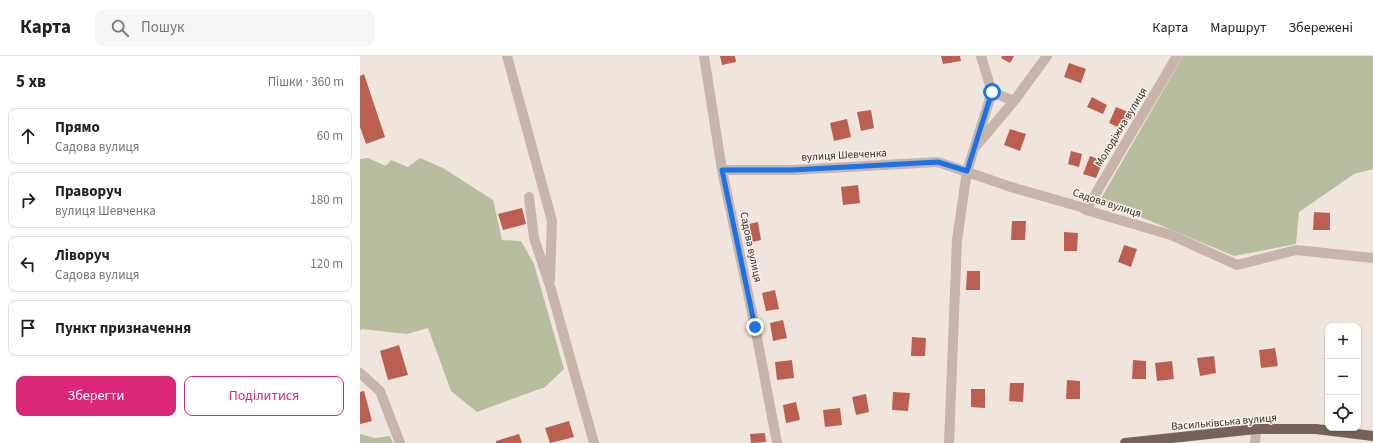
<!DOCTYPE html>
<html lang="uk">
<head>
<meta charset="utf-8">
<style>
	body { margin:0; font-family:"Source Sans 3",sans-serif; background:#f6f6f6; color:#222 }
	.controls { position:absolute; right:12px; bottom:12px; display:grid; overflow:hidden; border-radius:8px; box-shadow:0 1px 3px #0004 }
	.controls button { width:36px; height:36px; display:grid; place-items:center; padding:0; border:0; border-bottom:1px solid #e0e0e0; background:#fff; color:#222; font:20px sans-serif }
	.stop { position:absolute; width:12px; height:12px; margin:-9px; border:3px solid #1a73e8; border-radius:50%; background:#fff }
	.stop.end { background:#1a73e8; border-color:#fff; box-shadow:0 1px 4px #0008 }
	.list { margin:0; padding:0; list-style:none }
	h2 { display:flex; justify-content:space-between; align-items:center; height:52px; margin:0; padding:0 16px; font-size:17px }
	h2 small { font-size:13px; font-weight:400; color:#767676 }
	.list li { display:grid; grid-template-columns:26px 1fr auto; gap:12px; align-items:center; box-sizing:border-box; height:56px; margin:0 8px 8px; padding:0 8px; border:1px solid #e0e0e0; border-radius:8px }
	.list b { display:block; font-size:15px; white-space:nowrap }
	.list p { margin:0; font-size:13px; white-space:nowrap; color:#767676 }
	.list em { font-size:13px; font-style:normal; color:#767676 }
	.actions { display:flex; gap:8px; padding:12px 16px }
	.actions a { flex:1; padding:9px 0; border:1px solid #db2777; border-radius:8px; text-align:center; font-size:14px; color:#db2777 }
	.actions .main { background:#db2777; color:#fff }
	.icon { flex:none; width:22px; height:22px; fill:none; stroke:currentColor; stroke-width:2; stroke-linecap:round; stroke-linejoin:round }
	.map { position:relative; flex:none; width:1013px; height:387px; overflow:hidden }
	header { display:flex; align-items:center; gap:24px; box-sizing:border-box; height:56px; padding:0 20px; background:#fff; border-bottom:1px solid #e0e0e0 }
	header strong { font-size:19px }
	nav { display:flex; gap:22px; margin-inline-start:auto; font-size:14px }
	.search { width:280px; height:36px; background:#f6f6f6; display:flex; align-items:center; gap:10px; box-sizing:border-box; padding:0 14px; border-radius:8px; color:#767676; font-size:15px }
	main { display:flex }
	aside { flex:1; background:#fff }
	.map>svg:first-child { display:block }
</style>
</head>
<body>
<header>
<strong>Карта</strong>
<div class="search"><svg class="icon" aria-label="search" viewBox="0 0 24 24"><circle cx="10" cy="10" r="6"/><path d="M15 15l6 6"/></svg>Пошук</div>
<nav><a>Карта</a><a>Маршрут</a><a>Збережені</a></nav>
</header>
<main>
<aside>
<h2>5 хв<small>Пішки · 360 m</small></h2>
<ul class="list">
<li><svg class="icon" aria-label="ahead" viewBox="0 0 24 24"><path d="M12 20V5M6 11l6-6 6 6"/></svg><div><b>Прямо</b><p>Садова вулиця</p></div><em>60 m</em></li>
<li><svg class="icon" aria-label="right" viewBox="0 0 24 24"><path d="M7 20v-9h11M14 6l5 5-5 5"/></svg><div><b>Праворуч</b><p>вулиця Шевченка</p></div><em>180 m</em></li>
<li><svg class="icon" aria-label="left" viewBox="0 0 24 24"><path d="M17 20v-9H6M10 6l-5 5 5 5"/></svg><div><b>Ліворуч</b><p>Садова вулиця</p></div><em>120 m</em></li>
<li><svg class="icon" aria-label="arrive" viewBox="0 0 24 24"><path d="M6 21V4h12l-3 4 3 4H6"/></svg><div><b>Пункт призначення</b></div></li>
</ul>
<div class="actions"><a class="main">Зберегти</a><a>Поділитися</a></div>
</aside>
<div class="map">
<svg width="1013" height="387" viewBox="0 0 1013 387">
	<rect width="100%" height="100%" fill="#f0e5dd"/>
	<path fill="#b6be9e" d="M823,0H1013V113L994,118L939,156L936,188L874,200L740,144Z
		M8,102L26,110L31,104L48,111L60,102L83,112L133,144L142,184L161,185L174,208L204,313L185,331L117,356L91,335L68,272L47,278L2,273L0,275V103Z
		M0,378L15,382L30,380L33,387H0Z"/>
	<path fill="#bb5f50" d="M360,0H375L376,6L362,9Z
		M581,0H600L601,5L583,8Z
		M642,0H654L650,7L641,2Z
		M709,7L726,13L721,27L704,21Z
		M4,18L25,81L6,88L0,71V20Z
		M732,41L747,49L743,58L727,51Z
		M756,51L771,57L764,74L749,67Z
		M511,54L514,72L501,75L497,56Z
		M487,63L491,81L474,85L470,67Z
		M650,73L666,78L660,95L644,89Z
		M711,95L722,98L719,111L708,108Z
		M730,100L743,105L736,122L723,118Z
		M498,129L500,147L483,149L481,131Z
		M162,152L166,168L143,174L138,158Z
		M954,156L970,157V174H953Z
		M652,165H666L665,184H651Z
		M398,166L401,184L388,187L384,169Z
		M704,176L718,177L717,195H704Z
		M764,189L777,193L771,211L758,206Z
		M607,215H620V234H606Z
		M415,234L419,253L406,255L402,237Z
		M423,264L427,282L413,285L410,267Z
		M552,281L566,282L565,300H551Z
		M39,289L48,319L28,324L20,295Z
		M915,292L918,310L901,312L899,294Z
		M854,300L856,317L840,320L837,302Z
		M432,304L434,322L417,324L415,306Z
		M773,304L786,305V323H772Z
		M812,305L814,323L797,325L795,307Z
		M707,324L720,325V343H706Z
		M650,327H664L663,346L649,345Z
		M611,333H625V352L611,351Z
		M4,335L12,365L0,368V336Z
		M533,336L550,337L548,355L532,354Z
		M506,338L509,356L496,359L492,341Z
		M436,346L440,364L426,367L423,349Z
		M480,352L482,369L465,371L463,354Z
		M209,365L214,381L190,387L185,372Z
		M405,377L406,386L391,387L390,378Z
		M159,378L162,387H136V385Z"/>
	<g fill="none" stroke-linecap="round" stroke-linejoin="round">
		<path stroke="#c7b4aa" stroke-width="10" d="M147,0L192,165L190,224
			M344,0L362,114L395,271L417,387
			M632,36L654,45
			M617,89L654,45L687,0
			M362,114H433L578,106L651,131L721,151L726,154L811,179L877,209L936,194L1013,202
			M169,141L174,182L190,230L234,387
			M726,154L817,0
			M0,317L20,335L40,387
			M589,387L597,184L607,115L632,36L621,0
			M895,387L896,373"/>
		<path stroke="#76615b" stroke-width="10" d="M765,387L896,373H956L1013,380"/>
	</g>
	<g fill="none" stroke-linecap="round" stroke-linejoin="round">
		<path stroke="#1a73e8" stroke-width="5" d="M395,271L362,114H432L578,106L607,115L632,36"/>
	</g>
	<g text-anchor="middle" dominant-baseline="central" stroke-width="3" stroke-linejoin="round" paint-order="stroke">
		<g font-size="11" fill="#352b29" stroke="#f8f0e9">
			<text transform="translate(761 71) rotate(-59)">Молодіжна вулиця</text>
			<text transform="translate(484 99) rotate(-3)">вулиця Шевченка</text>
			<text transform="translate(747 147) rotate(18)">Садова вулиця</text>
			<text transform="translate(391 191) rotate(78)">Садова вулиця</text>
			<text transform="translate(864 366) rotate(-5)">Васильківська вулиця</text>
		</g>
	</g>
</svg>
<div class="controls">
<button>+</button>
<button>−</button>
<button><svg class="icon" aria-label="locate" viewBox="0 0 24 24"><circle cx="12" cy="12" r="6"/><path d="M12 2v4M12 18v4M2 12h4M18 12h4"/></svg></button>
</div>
<div class="stop" style="left:632px;top:36px"></div>
<div class="stop end" style="left:395px;top:271px"></div>
</div>
</main>
</body>
</html>
